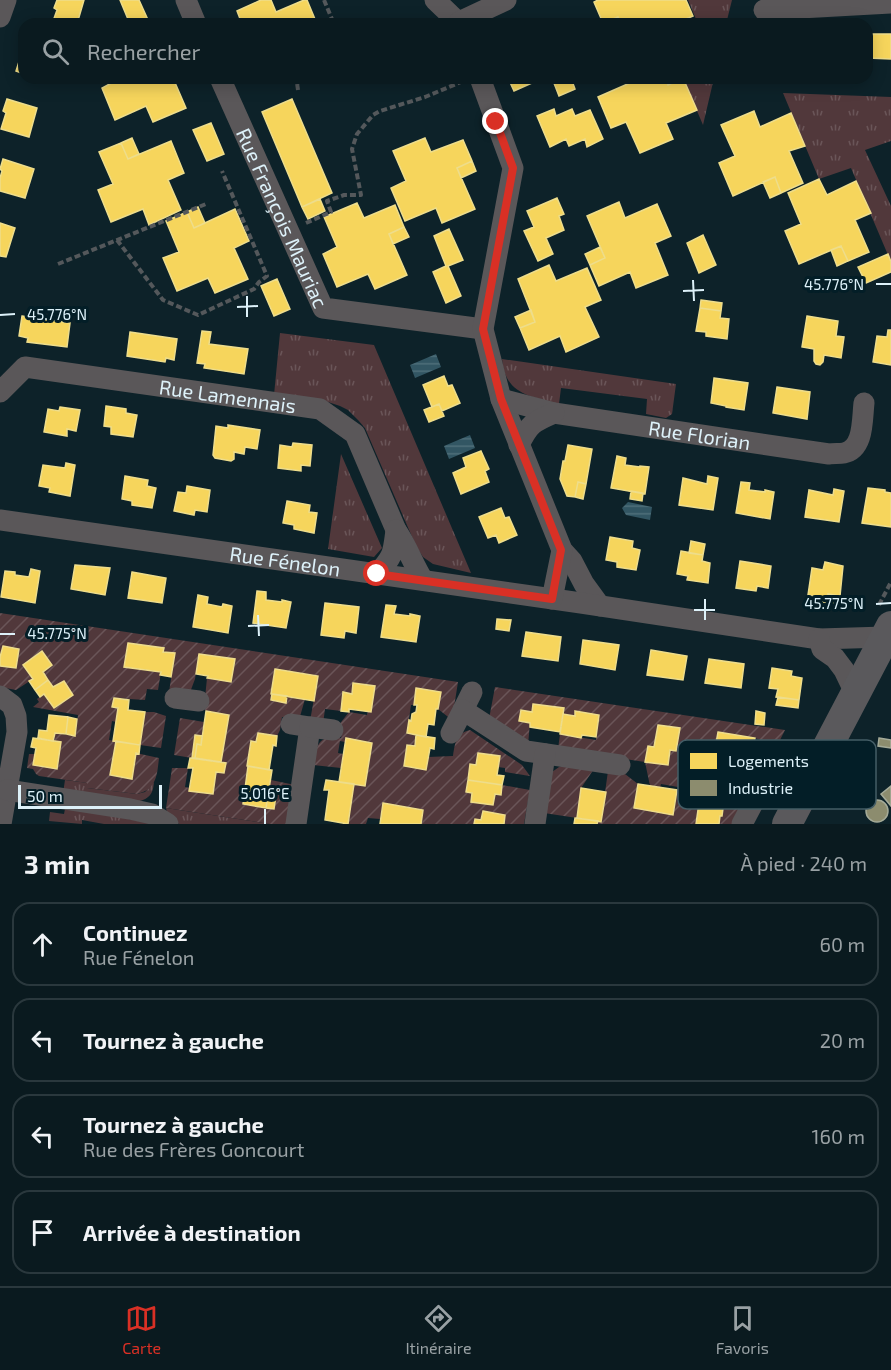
<!DOCTYPE html>
<html lang="fr">
<head>
<meta charset="utf-8">
<style>
	body { margin:0; font-family:"Exo 2",sans-serif; background:#132328; color:#f1f3f6 }
	.scale { position:absolute; left:18px; bottom:15px; width:144px; box-sizing:border-box; padding-left:6px; border:3px solid #ddf1f9; border-top:0; font-size:16px; line-height:21px; white-space:nowrap; color:#ddf1f9; -webkit-text-stroke:4px #031e27; paint-order:stroke }
	.stop { position:absolute; width:18px; height:18px; margin:-14px; border:4px solid #d93025; border-radius:50%; background:#fff }
	.stop.end { background:#d93025; border-color:#fff; box-shadow:0 2px 6px #0008 }
	.list { margin:0; padding:0; list-style:none }
	h2 { display:flex; justify-content:space-between; align-items:center; height:78px; margin:0; padding:0 24px; font-size:26px }
	h2 small { font-size:20px; font-weight:400; color:#99a1a4 }
	.list li { display:grid; grid-template-columns:39px 1fr auto; gap:18px; align-items:center; box-sizing:border-box; height:84px; margin:0 12px 12px; padding:0 12px; border:2px solid #2a383d; border-radius:18px }
	.list b { display:block; font-size:22px; white-space:nowrap }
	.list p { margin:0; font-size:20px; white-space:nowrap; color:#99a1a4 }
	.list em { font-size:20px; font-style:normal; color:#99a1a4 }
	.icon { flex:none; width:33px; height:33px; fill:none; stroke:currentColor; stroke-width:2; stroke-linecap:round; stroke-linejoin:round }
	.map { position:relative; flex:none; width:891px; height:824px; overflow:hidden }
	.search { position:absolute; background:#0a1a1f; box-shadow:0 3px 15px #0003; left:18px; right:18px; top:18px; height:66px; display:flex; align-items:center; gap:15px; box-sizing:border-box; padding:0 21px; border-radius:18px; color:#99a1a4; font-size:22px }
	.sheet { height:462px; background:#0a1a1f }
	nav { display:flex; justify-content:space-around; align-items:center; box-sizing:border-box; height:84px; border-top:2px solid #2a383d; background:#0a1a1f; font-size:16px; color:#99a1a4 }
	nav a { display:grid; justify-items:center; gap:3px }
	nav .on { color:#d93025 }
	.map>svg:first-child { display:block }
</style>
</head>
<body>
<div class="map">
<svg width="891" height="824" viewBox="0 0 891 824">
	<defs>
		<pattern id="grass-tufts" width="24" height="20" patternUnits="userSpaceOnUse" patternTransform="scale(1.5)"><rect width="24" height="20" fill="#51383b"/><path d="M3 7l-1-3M5 7V3M7 7l1-3M15 17l-1-3M17 17v-4M19 17l1-3" fill="none" stroke="#6a5558"/></pattern>
		<pattern id="garden-furrows" width="10" height="10" patternUnits="userSpaceOnUse" patternTransform="scale(1.5)"><rect width="10" height="10" fill="#51383b"/><path d="M-1 1l2-2M0 10L10 0M9 11l2-2" fill="none" stroke="#6a5558"/></pattern>
		<pattern id="water-rules" width="6" height="5" patternUnits="userSpaceOnUse" patternTransform="scale(1.5)"><rect width="6" height="5" fill="#325663"/><path d="M0 2.5h6" fill="none" stroke="#4f6f7a"/></pattern>
	</defs>
	<rect width="100%" height="100%" fill="#0d2229"/>
	<path fill="url(#grass-tufts)" d="M688,0H732L726,24H698Z
		M683,78H714L703,125Z
		M783,93L891,97V141L865,150L891,206V262L851,168L819,179Z
		M280,333L374,345L471,573L433,564L423,557L416,546L365,428L358,420L348,410L340,406L328,402L274,395Z
		M502,359L676,384L672,414L666,418L646,414L647,399L561,388L559,404C531,396 505,395 502,359Z
		M341,454L382,548L374,557L328,549Z
		M65,780L88,783L87,788L137,794L145,792L154,782C153,795 149,799 136,802L63,793Z
		M166,808L270,824H179L167,812Z
		M65,809L84,810L153,824H104L82,820V824L49,821L50,812L64,814Z"/>
	<path fill="url(#garden-furrows)" fill-rule="evenodd" d="M0,613L458,682L452,720L438,709L441,692L416,688L414,705H411L407,733L416,735L415,746L407,745L404,766L426,770L428,757L453,756C455,743 456,733 470,730L522,765L530,776L505,772V768L498,767L500,756L476,765L470,764L466,791L472,793L471,801L493,805L495,794L501,795L502,785L530,790L524,824H504L505,815L483,811L481,820L475,819L474,824H421L423,810L383,803L380,819L368,818L366,824H348L354,784L365,785L372,743L346,739L345,742L340,741L338,753L343,754L341,768L313,765C316,746 318,734 341,738L343,727L338,726L349,712L367,715L368,711L371,712L375,686L354,683L352,694L343,693L341,711L325,709L323,724L310,721L318,676L272,694L271,700L286,703L287,696L305,699L299,720L282,717L280,730L277,736L256,742L251,741L243,804L274,809L277,789L269,788L271,780L295,785L290,824H270L166,808L172,768H188L185,787L190,788L216,772L224,773L226,763L221,762L229,715L206,711L204,708L207,678L231,682L235,659L199,654L195,679L189,695L169,692L175,653L163,652V648L128,643L124,667L161,672L158,690L147,689L145,700L114,698L112,707L118,708L116,722L112,721L109,740L116,741L110,775L131,778L136,753L159,758C157,775 157,789 137,794L87,788V783L39,776L36,774L33,769L27,768L29,754H35L33,765L53,741L55,733L75,736L78,715L33,707L39,702L37,699L44,694L54,708L73,695L64,681L53,687L43,672L52,665L42,651L24,665L33,679L16,690L0,687V666L16,668L19,649L3,646L0,657Z
		M495,687L785,730L777,746L755,738L719,732L715,755L751,760L765,768L735,824H719L720,816H722L726,786L703,782L696,824H597L598,821H601L608,771L625,774L638,784L635,808L673,814L678,787L661,784L660,788L650,786L645,762L558,749L560,734L596,740L598,715L576,711L575,716L563,714V708L534,704L532,712L521,710L530,723L528,745L489,719ZM658,725L679,728L670,750L668,765L646,762L654,747Z
		M145,712H154L166,716L161,748L140,745Z
		M180,718L204,722L202,736L195,735L192,758L174,755Z
		M567,765L594,769L581,788L577,818L544,813L552,772L559,767Z"/>
	<path fill="url(#water-rules)" d="M436,354L441,367L415,378L410,365Z
		M470,435L475,448L449,459L444,446Z
		M628,502L652,507L650,520L626,515L622,508Z"/>
	<path fill="#f6d55c" stroke="#eedd8b" stroke-width="1.5" d="M57,0H84L77,24H52L57,10L54,8Z
		M120,0H139L149,22L144,24H130Z
		M261,0H271L276,12L304,0H307L317,24H242L237,11Z
		M598,0H686L693,16L674,24H621L618,17L603,23L594,2Z
		M869,34H891V59L868,58Z
		M24,46V74L16,71Z
		M116,78H173L186,108L153,122L146,106L115,120L102,88L117,80Z
		M508,78H541V79L514,91Z
		M552,78H571L575,89L559,96Z
		M639,78H665L668,85L683,78L697,110L666,123L673,139L640,153L626,122L611,128L598,97L639,79Z
		M7,99L37,108L29,137L1,129L6,113L3,111Z
		M292,99L332,193L302,207L262,112Z
		M554,109L556,116L572,109L575,116L590,110L603,139L587,147L585,139L569,146L566,139L550,147L537,116Z
		M754,111L760,127L791,113L805,146L789,151L803,183L781,193L775,177L733,196L719,163L735,156L721,125Z
		M211,123L224,154L207,161L193,130Z
		M132,138L139,154L128,159L121,143Z
		M425,138L431,152L463,140L472,161L457,168L475,209L442,223L436,208L405,221L391,188L406,181L393,151Z
		M171,141L184,173L168,180L181,210L149,225L143,209L111,222L98,190L113,184L99,152L121,143L128,159Z
		M3,159L34,169L25,198L0,191V178L2,171L0,169Z
		M472,161L476,171L461,178L457,168Z
		M775,177L781,193L770,198L763,182Z
		M819,179L827,195L856,181L871,213L855,220L869,252L848,261L841,246L799,264L785,231L801,224L788,193Z
		M557,198L564,214L559,216L564,230L546,238L553,254L538,261L524,231L534,227L527,211Z
		M320,199L325,211L308,219L302,207Z
		M619,202L625,218L657,204L671,236L655,243L668,275L636,288L630,272L599,286L590,265L605,258L587,216Z
		M357,203L364,218L395,205L404,227L389,234L407,275L375,289L368,274L337,287L323,254L337,247L324,217Z
		M198,207L205,223L194,228L187,212Z
		M235,209L249,241L234,248L248,279L215,293L208,278L177,291L163,258L179,252L166,221L187,212L194,228Z
		M0,223L15,228L6,257L0,256Z
		M404,227L409,237L393,244L389,234Z
		M449,229L463,260L448,266L461,296L446,303L433,272L446,266L434,236Z
		M703,235L716,265L699,273L687,243Z
		M841,246L848,261L837,266L831,250Z
		M600,247L605,258L590,265L585,254Z
		M888,254L891,262V272L866,283L858,267Z
		M549,265L556,281L587,268L601,300L585,307L599,337L566,352L560,336L529,350L520,328L535,322L518,279Z
		M277,279L290,309L274,316L261,286Z
		M701,300L722,303L721,311L700,308Z
		M700,308L721,311L720,318L729,319L727,339L706,336V332L696,331Z
		M531,310L535,322L520,328L515,317Z
		M22,316L70,323L67,347L27,342L28,338L19,336Z
		M807,316L838,321L836,336L844,337L841,358L824,355L823,362L820,365L816,364L814,361V349L802,347Z
		M888,330H891V365L873,362L877,336L887,337Z
		M202,331L211,332L209,344L248,349L244,374L204,368L205,364L197,363Z
		M130,332L177,339L174,360L166,358L165,362L127,356Z
		M444,376L448,386L452,385L460,403L442,411L439,404L432,407L423,385Z
		M714,378L748,383L744,410L726,407V406L711,403Z
		M777,387L810,392L807,419L773,413Z
		M439,404L444,416L429,422L424,410Z
		M106,406L126,409V413L137,415L133,437L111,434V427L104,426Z
		M60,407L80,410L76,431L67,429V436L44,432L48,409L59,411Z
		M228,425L260,430L257,449L245,447L244,454L234,452V459L231,461L215,458L213,455L216,426L228,428Z
		M293,443L312,445L310,466L301,465V471L278,468L280,445L292,447Z
		M568,445L592,449L586,484L578,482L575,497L567,496L560,479L563,461H565Z
		M481,451L489,469L485,471L489,482L461,494L453,473L466,467L463,458Z
		M617,456L626,458L625,465L640,467V466L649,467L645,494L611,488Z
		M66,463L75,465L70,496L49,492L50,488L39,486L43,465L65,468Z
		M125,476L148,480L147,486L156,488L152,508L132,505V501L122,499Z
		M708,476L718,478L713,510L679,505L683,478L707,484Z
		M578,482L586,484L583,499L575,497Z
		M741,482L750,483L749,490L765,492V490L774,492L770,519L736,513Z
		M187,486L210,490L207,512L195,510L194,515L174,511L178,492L186,493Z
		M868,488L885,490V492L891,493V527L862,523Z
		M834,489L844,491L839,522L805,517L809,490L833,495Z
		M631,491L643,493L642,501L630,499Z
		M287,501L310,505L309,512L317,513L314,533L294,529V525L283,523Z
		M501,508L505,518L509,517L517,535L499,543L496,535L488,538L479,517Z
		M610,537L633,541L632,548L640,550L636,570L617,567V562L606,560Z
		M691,541L705,544L703,555L689,553Z
		M681,551L703,555L702,561L710,563L708,583L687,580L688,576L677,574Z
		M740,561L771,566L768,588L757,586L756,591L736,588Z
		M825,562L843,566L840,596L828,594V599L808,595L812,568L823,570Z
		M75,565L110,568L105,595L71,589Z
		M31,569L40,571L35,603L1,597L5,571L15,572V575L29,577Z
		M132,572L166,578L162,603L128,598Z
		M257,591L266,592V600L282,602V600L291,602L286,628L253,623Z
		M828,594L839,596L838,604L816,601L817,596L828,599Z
		M198,595L208,597L207,604L222,607L223,604L232,606L228,633L193,627Z
		M325,603L359,607L356,633L345,631L344,638L321,635Z
		M386,605L396,606L394,614L410,616V614L420,616L416,642L381,637Z
		M497,619L511,620L509,631L496,629Z
		M526,632L561,637L558,661L522,656Z
		M583,640L619,645L615,670L580,664Z
		M128,643L164,648L163,652L175,653L171,677L160,675L161,672L124,667Z
		M3,646L19,649L16,668L0,666V657Z
		M651,650L687,656L683,680L647,675Z
		M42,651L52,665L43,672L48,680L35,690L29,681L33,679L23,665Z
		M199,654L235,659L231,682L207,678L208,676L196,674Z
		M709,659L744,664L741,688L705,683Z
		M772,668L792,671L791,676L802,678L799,700L776,697L778,689L769,688Z
		M275,669L318,676L314,701L271,694Z
		M48,680L53,687L64,681L73,695L54,708L44,694L40,697L35,690Z
		M353,683L375,686L371,712L349,709V712L341,711L343,692L352,694Z
		M416,688L441,692L438,709H436L434,725L428,724L426,737L407,733L409,720L411,721L412,714L416,712L417,705H414Z
		M272,694L287,696L286,703L271,700Z
		M778,697L799,700L798,708L776,705Z
		M114,698L129,700L128,710L145,712L140,745L113,741L118,708L112,707Z
		M533,704L564,708L560,732L530,727V723L519,721L521,710L532,712Z
		M206,711L229,715L221,762L195,758L197,744L201,745Z
		M575,711L599,715L596,737L582,735L581,738L560,734L563,714L575,716Z
		M756,711L765,713L764,725L755,724Z
		M49,715L68,717L66,734L55,733L53,741L38,738L39,730L47,731Z
		M68,717L77,719L75,736L66,734Z
		M658,725L680,728L676,751L670,750L668,765L645,762L648,746L654,747Z
		M718,732L755,738L751,760L714,755Z
		M258,733L277,736L276,746L273,745L269,770L247,766L251,741L256,742Z
		M195,735L202,736L201,745L197,744L195,758H192Z
		M416,735L435,738L434,749L430,748L426,770L404,766L407,745L415,746Z
		M33,738L61,742L57,769L33,765L36,748L31,747Z
		M346,738L372,743L365,786L339,782Z
		M116,741L140,745L139,754L136,753L132,779L110,775Z
		M478,753L500,756L497,775L504,776L502,785L468,780L470,764L476,765Z
		M190,758L226,763L224,773L216,772L213,794L189,791L193,768H188Z
		M248,766L272,770L266,808L243,804Z
		M326,780L354,784L348,824L325,820L329,790H324Z
		M468,780L502,785L501,795L495,794L493,805L471,802L472,793L466,792Z
		M702,782L726,786L722,816H720L719,824H696Z
		M638,784L677,790L673,815L634,808Z
		M269,788L277,789L274,809L266,808Z
		M581,788L606,792L601,822L577,818Z
		M383,803L423,810L421,824H380Z
		M483,811L505,815L504,824H474L475,819L481,820Z
		M575,818L598,821L597,824H574Z"/>
	<path fill="#8c8c6e" stroke="#a4aa98" stroke-width="1.5" d="M879,738L891,740V748L878,746Z
		M891,786V806L881,794Z
		M866 811a11 11 0 1 1 22 0a11 11 0 1 1-22 0Z"/>
	<g fill="none" stroke-linecap="round" stroke-linejoin="round">
		<path stroke="#54585b" stroke-width="4" stroke-dasharray="6 3" stroke-linecap="butt" d="M324,0L334,24
			M298,90L297,83L311,78
			M306,223L331,212L327,201L344,195H361L352,149L357,134L373,115L380,111L425,97L461,82
			M117,240L163,300L198,315L254,289L259,282L267,276L222,171
			M58,264L206,204
			M879,605L891,582"/>
		<g stroke="#5a5759" stroke-width="21">
			<path d="M186,0L196,24"/>
			<path d="M435,0L460,24"/>
			<path d="M764,10L891,3"/>
			<path d="M0,17L6,0"/>
			<path d="M459,22L506,0"/>
			<path id="s1" d="M220,78L323,308L483,329"/>
			<path d="M480,78L513,168L483,329L501,399L562,550L572,561L584,584L600,606"/>
			<path id="s2" d="M0,392L25,367L320,409L355,434L396,530"/>
			<path id="s3" d="M501,399L554,413L829,454C834,453 839,454 844,453C864,449 862,420 864,403"/>
			<path d="M519,445C529,424 533,422 554,413"/>
			<path id="s4" d="M0,520L581,603L819,639L885,637"/>
			<path d="M377,574C394,556 393,553 396,530C407,546 413,564 423,580"/>
			<path d="M552,599L562,550"/>
			<path d="M819,639L822,649L835,658L844,670L855,693"/>
			<path d="M0,696L12,705L16,716L17,732L1,824"/>
			<path d="M175,698L199,701"/>
			<path d="M463,710L472,692"/>
			<path d="M291,724L310,727L296,824"/>
			<path d="M310,727L333,730"/>
			<path d="M451,733L463,710L526,751L620,765"/>
			<path d="M7,790L130,809L152,814L168,824"/>
			<path d="M535,824L545,754"/>
			<path d="M742,824L770,771"/>
		</g>
		<path stroke="#5a595c" stroke-width="30" d="M787,824L891,626"/>
	</g>
	<g fill="none" stroke-linecap="round" stroke-linejoin="round">
		<path stroke="#d93025" stroke-width="8" d="M377,574L552,599L561,550L501,399L483,329L513,168L496,122"/>
	</g>
	<path fill="none" stroke="#ddf1f9" stroke-width="2" d="M693,280L694,301M876,284H891M683,291L704,290M247,296V317M237,307L258,306M0,315L15,314M705,599V620M876,604L891,603M694,610H715M258,615L259,636M248,626L269,625M0,634H15M265,809V824"/>
	<g text-anchor="middle" dominant-baseline="central" stroke-width="6" stroke-linejoin="round" paint-order="stroke">
		<g font-size="20" fill="#ddf1f9" stroke="#031e27">
			<text stroke="none"><textPath href="#s1" startOffset="153">Rue François Mauriac</textPath></text>
			<text stroke="none"><textPath href="#s2" startOffset="240">Rue Lamennais</textPath></text>
			<text stroke="none"><textPath href="#s3" startOffset="202">Rue Florian</textPath></text>
			<text stroke="none"><textPath href="#s4" startOffset="288">Rue Fénelon</textPath></text>
		</g>
	</g>
	<rect x="678" y="740" width="198" height="69" rx="9" fill="#031e27" stroke="#445d66" stroke-width="1.5"/>
	<rect x="690" y="753" width="27" height="16" fill="#f6d55c"/>
	<rect x="690" y="780" width="27" height="16" fill="#8c8c6e"/>
	<g font-size="16" fill="#ddf1f9">
		<text x="728" y="767">Logements</text>
		<text x="728" y="794">Industrie</text>
	</g>
	<g font-size="15" text-anchor="middle" fill="#ddf1f9" stroke="#031e27" stroke-width="6" stroke-linejoin="round" paint-order="stroke">
		<text x="834" y="290">45.776°N</text>
		<text x="57" y="320">45.776°N</text>
		<text x="834" y="609">45.775°N</text>
		<text x="57" y="639">45.775°N</text>
		<text x="265" y="799">5.016°E</text>
	</g>
</svg>
<div class="scale">50 m</div>
<div class="stop" style="left:377px;top:574px"></div>
<div class="stop end" style="left:496px;top:122px"></div>
<div class="search"><svg class="icon" aria-label="search" viewBox="0 0 24 24"><circle cx="10" cy="10" r="6"/><path d="M15 15l6 6"/></svg>Rechercher</div>
</div>
<section class="sheet">
<h2>3 min<small>À pied · 240 m</small></h2>
<ul class="list">
<li><svg class="icon" aria-label="ahead" viewBox="0 0 24 24"><path d="M12 20V5M6 11l6-6 6 6"/></svg><div><b>Continuez</b><p>Rue Fénelon</p></div><em>60 m</em></li>
<li><svg class="icon" aria-label="left" viewBox="0 0 24 24"><path d="M17 20v-9H6M10 6l-5 5 5 5"/></svg><div><b>Tournez à gauche</b></div><em>20 m</em></li>
<li><svg class="icon" aria-label="left" viewBox="0 0 24 24"><path d="M17 20v-9H6M10 6l-5 5 5 5"/></svg><div><b>Tournez à gauche</b><p>Rue des Frères Goncourt</p></div><em>160 m</em></li>
<li><svg class="icon" aria-label="arrive" viewBox="0 0 24 24"><path d="M6 21V4h12l-3 4 3 4H6"/></svg><div><b>Arrivée à destination</b></div></li>
</ul>
</section>
<nav>
<a class="on"><svg class="icon" aria-label="map" viewBox="0 0 24 24"><path d="M3 6l6-2 6 2 6-2v14l-6 2-6-2-6 2zM9 4v14M15 6v14"/></svg>Carte</a>
<a><svg class="icon" aria-label="directions" viewBox="0 0 24 24"><path d="M12 3l9 9-9 9-9-9zM9 14v-3h6M13 9l2 2-2 2"/></svg>Itinéraire</a>
<a><svg class="icon" aria-label="saved" viewBox="0 0 24 24"><path d="M7 4h10v16l-5-4-5 4z"/></svg>Favoris</a>
</nav>
</body>
</html>
